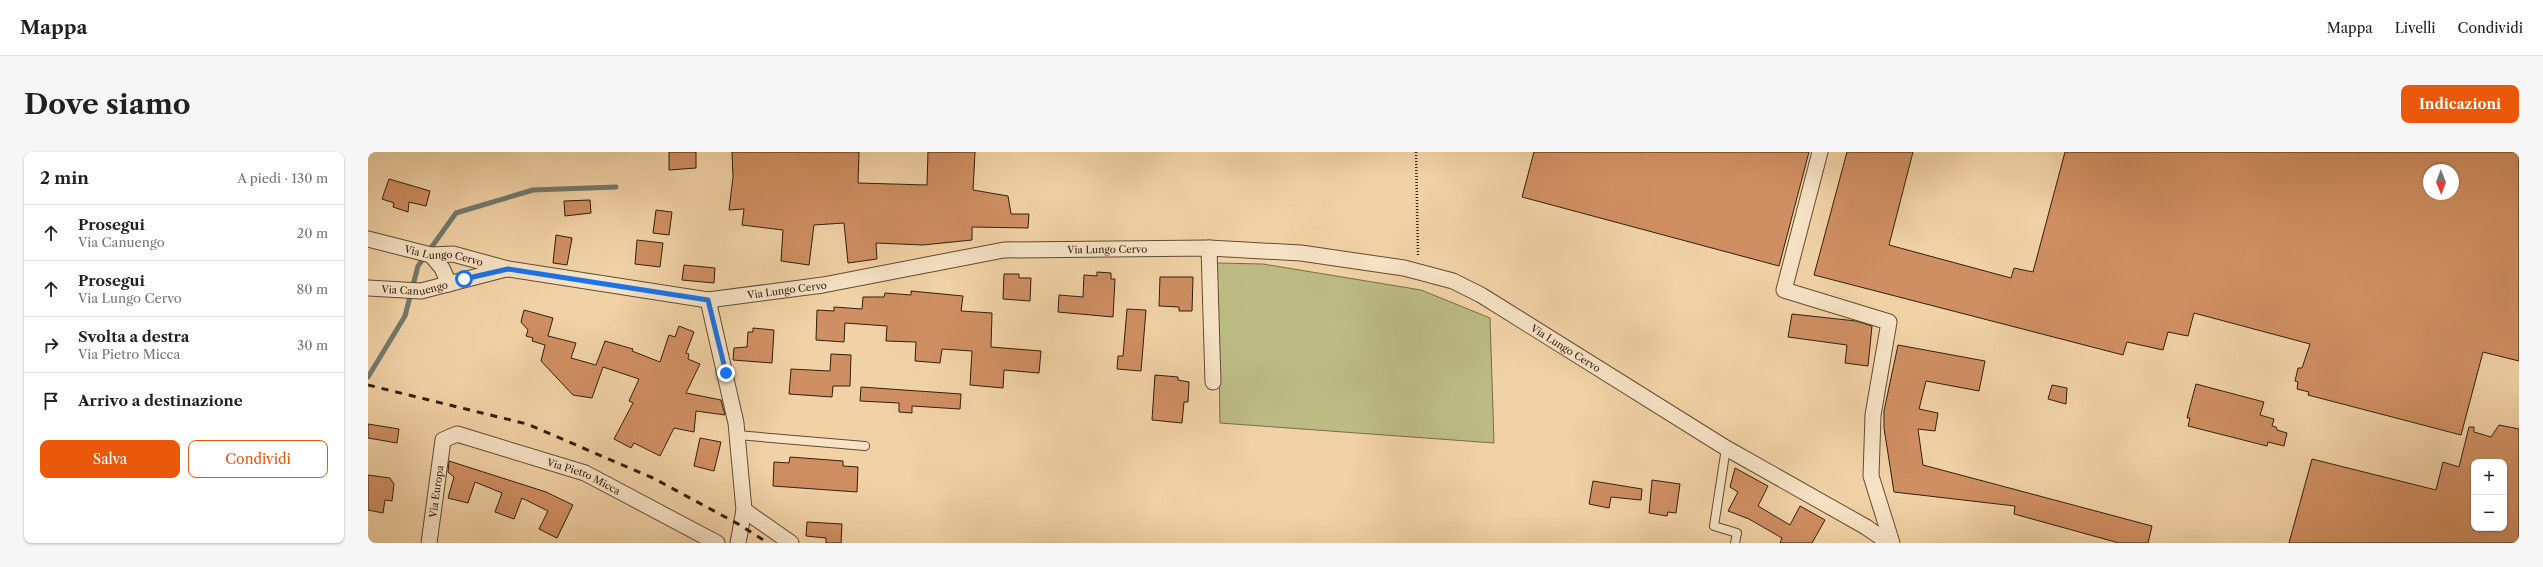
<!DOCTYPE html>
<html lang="it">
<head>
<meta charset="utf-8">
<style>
	body { margin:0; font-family:"Libre Caslon Text",serif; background:#f6f6f6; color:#202124 }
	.controls { position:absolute; right:12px; bottom:12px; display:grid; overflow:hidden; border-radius:8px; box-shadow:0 1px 3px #0004 }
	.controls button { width:36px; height:36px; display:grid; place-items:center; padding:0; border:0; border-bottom:1px solid #e0e0e0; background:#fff; color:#202124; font:20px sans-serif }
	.compass { position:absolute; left:2055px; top:12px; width:36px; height:36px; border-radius:50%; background:#fff; box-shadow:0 1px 3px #0004; rotate:179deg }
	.stop { position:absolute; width:12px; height:12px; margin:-9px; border:3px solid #1a73e8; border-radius:50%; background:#fff }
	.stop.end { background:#1a73e8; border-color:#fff; box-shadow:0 1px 4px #0008 }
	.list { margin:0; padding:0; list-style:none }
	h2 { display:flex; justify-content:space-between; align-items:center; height:52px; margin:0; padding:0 16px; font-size:17px }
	h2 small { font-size:13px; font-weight:400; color:#757577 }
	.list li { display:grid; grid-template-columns:26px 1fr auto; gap:12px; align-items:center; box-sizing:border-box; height:56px; padding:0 16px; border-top:1px solid #e0e0e0 }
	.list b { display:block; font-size:15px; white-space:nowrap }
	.list p { margin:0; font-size:13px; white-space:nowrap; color:#757577 }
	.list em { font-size:13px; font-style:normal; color:#757577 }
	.actions { display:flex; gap:8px; padding:12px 16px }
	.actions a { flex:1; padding:9px 0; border:1px solid #ea580c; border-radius:8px; text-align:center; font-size:14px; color:#ea580c }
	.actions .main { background:#ea580c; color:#fff }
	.icon { flex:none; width:22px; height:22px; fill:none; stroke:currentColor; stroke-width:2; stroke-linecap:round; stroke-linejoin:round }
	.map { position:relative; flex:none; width:2151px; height:391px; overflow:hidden; border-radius:8px }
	header { display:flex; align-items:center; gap:24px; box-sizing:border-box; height:56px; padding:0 20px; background:#fff; border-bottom:1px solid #e0e0e0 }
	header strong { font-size:19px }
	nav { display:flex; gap:22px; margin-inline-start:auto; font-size:14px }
	.intro { display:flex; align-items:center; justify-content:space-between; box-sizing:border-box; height:96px; padding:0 24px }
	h1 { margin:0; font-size:28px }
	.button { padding:10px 18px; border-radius:8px; background:#ea580c; color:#fff; font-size:14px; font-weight:700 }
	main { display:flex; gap:24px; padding:0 24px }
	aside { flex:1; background:#fff; border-radius:8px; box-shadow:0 1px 3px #0004 }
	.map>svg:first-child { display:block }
</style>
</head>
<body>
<header>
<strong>Mappa</strong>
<nav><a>Mappa</a><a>Livelli</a><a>Condividi</a></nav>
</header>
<div class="intro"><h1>Dove siamo</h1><a class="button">Indicazioni</a></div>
<main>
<aside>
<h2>2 min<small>A piedi · 130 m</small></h2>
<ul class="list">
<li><svg class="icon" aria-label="ahead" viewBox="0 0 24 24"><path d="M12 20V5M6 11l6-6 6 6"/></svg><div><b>Prosegui</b><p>Via Canuengo</p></div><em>20 m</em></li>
<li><svg class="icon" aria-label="ahead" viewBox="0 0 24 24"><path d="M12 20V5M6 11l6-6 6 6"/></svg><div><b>Prosegui</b><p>Via Lungo Cervo</p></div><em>80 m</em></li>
<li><svg class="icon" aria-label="right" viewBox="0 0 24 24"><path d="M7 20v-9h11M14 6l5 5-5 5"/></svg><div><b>Svolta a destra</b><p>Via Pietro Micca</p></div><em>30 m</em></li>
<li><svg class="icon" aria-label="arrive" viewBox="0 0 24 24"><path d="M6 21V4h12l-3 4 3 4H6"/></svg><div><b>Arrivo a destinazione</b></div></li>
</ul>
<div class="actions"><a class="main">Salva</a><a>Condividi</a></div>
</aside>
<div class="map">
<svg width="2151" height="391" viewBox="0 0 2151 391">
	<rect width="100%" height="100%" fill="#f1d2a6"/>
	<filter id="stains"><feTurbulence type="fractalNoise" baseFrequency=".005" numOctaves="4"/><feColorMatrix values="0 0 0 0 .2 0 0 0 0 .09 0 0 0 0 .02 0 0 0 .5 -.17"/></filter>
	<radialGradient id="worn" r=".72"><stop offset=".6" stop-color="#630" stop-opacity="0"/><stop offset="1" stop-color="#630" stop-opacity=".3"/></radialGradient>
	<path fill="#bdbb84" stroke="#786d47" d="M849,111L895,112L1053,138L1122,166L1126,291L852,271Z"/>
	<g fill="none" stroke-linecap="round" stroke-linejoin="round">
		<path stroke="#727a6d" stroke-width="5" d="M0,225L37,164L50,114L88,61L165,38L248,35"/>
	</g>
	<path fill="#d08f63" stroke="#321f0a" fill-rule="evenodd" d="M301,0H328V16L301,18Z
		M364,0H491L490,31L559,33L560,0H607L605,38L640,44L643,62H661L660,76L604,75V88L555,93L508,91L509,107L480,111L476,71L446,73L441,113L413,109L415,78L374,73L376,57L361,58L365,25Z
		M1166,0H1441L1411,114L1154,45Z
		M1479,0H1545L1521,93L1643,126L1646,116L1665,120L1697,0H2151V209L2115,200L2093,283L1940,243L1941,240L1929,237L1930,230L1927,229L1930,216H1934L1942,192L1826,161L1820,184L1800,180L1795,198L1759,190L1755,203L1446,123ZM2061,18H2085V42H2061Z
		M21,27L62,39L58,54L41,50L40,60L25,55L26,51L14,47Z
		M222,48L223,61L197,64L196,49Z
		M288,58L304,60L301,83L285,81Z
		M188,83L204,86L199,113L185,111Z
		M269,88L295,91L292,115L267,112Z
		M316,113L347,116L346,131L314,128Z
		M729,120L743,121V127H747L745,165L690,160L691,143L715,145L716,123L729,124Z
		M636,122H651V126H663L662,149L635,147Z
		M792,125H825L824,159H811V155L791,154Z
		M543,139L595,144L593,159L624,161L623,195L673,199L671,221L636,218L635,236L602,233L604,199L574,197L572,211L547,209L548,190L518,189L519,174L477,171L476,190L448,188L449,158L466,159V155L494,157L495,145H516L517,141L543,143Z
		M759,157L778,158L773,219L749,217L750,204H755Z
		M156,158L185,166L180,184L208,191L203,206L228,213L237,189L265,197L264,199L292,210L301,183L307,185L311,174L326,180L318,201L321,202L320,207L332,212L318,241L353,248L357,263L328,259L326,280L306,276L292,304L266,291L263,296L246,287L265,251L261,249L271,227L235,215L224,246L205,243L173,209L177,193L164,189L165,186L158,184L160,178L153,170Z
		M1424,162L1488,169L1504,174L1500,214L1477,211L1479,193L1420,185Z
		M385,176L406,178L404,211L365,208L366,196L379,195L380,180H385Z
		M1530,193L1617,209L1611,239L1558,229L1551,257L1570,261L1567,279L1550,277L1555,313L1784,374L1780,391H1751L1646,362L1647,354L1526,340L1516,276V259Z
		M463,202L483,203L482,234H465L464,245L421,242L423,217L462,219Z
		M787,223L810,225V228L821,230L820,250H816L814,271L784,268Z
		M1828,232L1896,250L1892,263L1906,267L1904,274L1908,275L1909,278L1919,281L1916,294L1900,290L1899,294L1820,274L1822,266H1819Z
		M1684,233L1699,236L1698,252L1680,247Z
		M493,235L593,242L592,257L544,254V261L531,260V251L492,249Z
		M0,272L31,277L29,291L0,286Z
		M2131,273L2151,277V391H1921L1944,307L2068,338L2075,310L2091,315L2101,275H2106V280L2123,285ZM2106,310H2136V376H2106Z
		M332,286L353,290L346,319L326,314Z
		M422,305L475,309V314L490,315L489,340L405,334L406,310L421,311Z
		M81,309L178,340L205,353L189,386L171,377L180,359L154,346L146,367L127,360L134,341L107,330L100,351L80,346L86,325L80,320Z
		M1367,316L1400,334L1390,354L1422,373L1432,354L1457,368L1444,391H1412L1414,386L1381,367L1360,359L1370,340L1362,335Z
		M0,323L22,326L26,332L24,349L17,348L15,361L0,358Z
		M1284,328L1312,332L1308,361L1300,360L1299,364L1281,361Z
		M1225,329L1274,337L1273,348L1243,345L1241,356L1221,352Z
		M439,370L474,372L473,391H458V386L438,384Z"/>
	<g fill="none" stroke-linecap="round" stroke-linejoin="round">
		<defs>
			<path id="lane" d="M369,283L497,294
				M1358,296L1346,374L1369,381L1367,391"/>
			<g id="street">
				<path d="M1452,0L1416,138L1521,170L1505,263L1503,324L1524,391"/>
				<path id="s1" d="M0,87L63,103L85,102L140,117L340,148L455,133L636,98L841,96L933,101L1036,116L1085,129L1113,143L1358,296L1498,375L1521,391"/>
				<path d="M841,96L845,230"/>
				<path d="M63,103L74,116L81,132"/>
				<path id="s2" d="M0,136L53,139L138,117"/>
				<path d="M340,148L368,271L376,358L370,391"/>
				<path d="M376,358L423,391"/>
				<path id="s3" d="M61,391L75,288L89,282L217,321L349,391"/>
			</g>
		</defs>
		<use href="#lane" stroke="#624c31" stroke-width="10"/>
		<use href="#street" stroke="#624c31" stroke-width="17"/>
		<path stroke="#321f0a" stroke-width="2.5" stroke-dasharray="1 2" stroke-linecap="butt" d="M1048,0L1050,103"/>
		<use href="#lane" stroke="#f6e2c5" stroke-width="8"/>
		<use href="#street" stroke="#f6e2c5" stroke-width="15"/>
		<path stroke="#321f0a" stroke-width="3" stroke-dasharray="7 7" stroke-linecap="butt" d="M0,233L159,272L285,326L372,373L400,391"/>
	</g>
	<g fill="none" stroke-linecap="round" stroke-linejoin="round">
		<path stroke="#1a73e8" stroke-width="5" d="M96,127L140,117L340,148L358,221"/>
	</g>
	<g text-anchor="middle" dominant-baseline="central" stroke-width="4" stroke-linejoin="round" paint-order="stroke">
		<g font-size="10" fill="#321f0a" stroke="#f6e2c5">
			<text stroke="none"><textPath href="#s1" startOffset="750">Via Lungo Cervo</textPath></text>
			<text stroke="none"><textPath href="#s1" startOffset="78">Via Lungo Cervo</textPath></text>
			<text stroke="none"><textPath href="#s2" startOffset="47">Via Canuengo</textPath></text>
			<text stroke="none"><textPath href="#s1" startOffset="426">Via Lungo Cervo</textPath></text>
			<text stroke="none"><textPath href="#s1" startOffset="1230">Via Lungo Cervo</textPath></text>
			<text stroke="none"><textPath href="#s3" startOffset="253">Via Pietro Micca</textPath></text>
			<text stroke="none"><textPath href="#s3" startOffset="52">Via Europa</textPath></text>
		</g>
	</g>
	<rect width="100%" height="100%" filter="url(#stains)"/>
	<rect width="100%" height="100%" fill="url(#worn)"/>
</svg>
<div class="controls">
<button>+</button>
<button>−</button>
</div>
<svg class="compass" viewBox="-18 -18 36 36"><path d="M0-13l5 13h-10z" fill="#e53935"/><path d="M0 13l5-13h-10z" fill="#757577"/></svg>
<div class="stop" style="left:96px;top:127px"></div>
<div class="stop end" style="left:358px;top:221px"></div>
</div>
</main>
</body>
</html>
